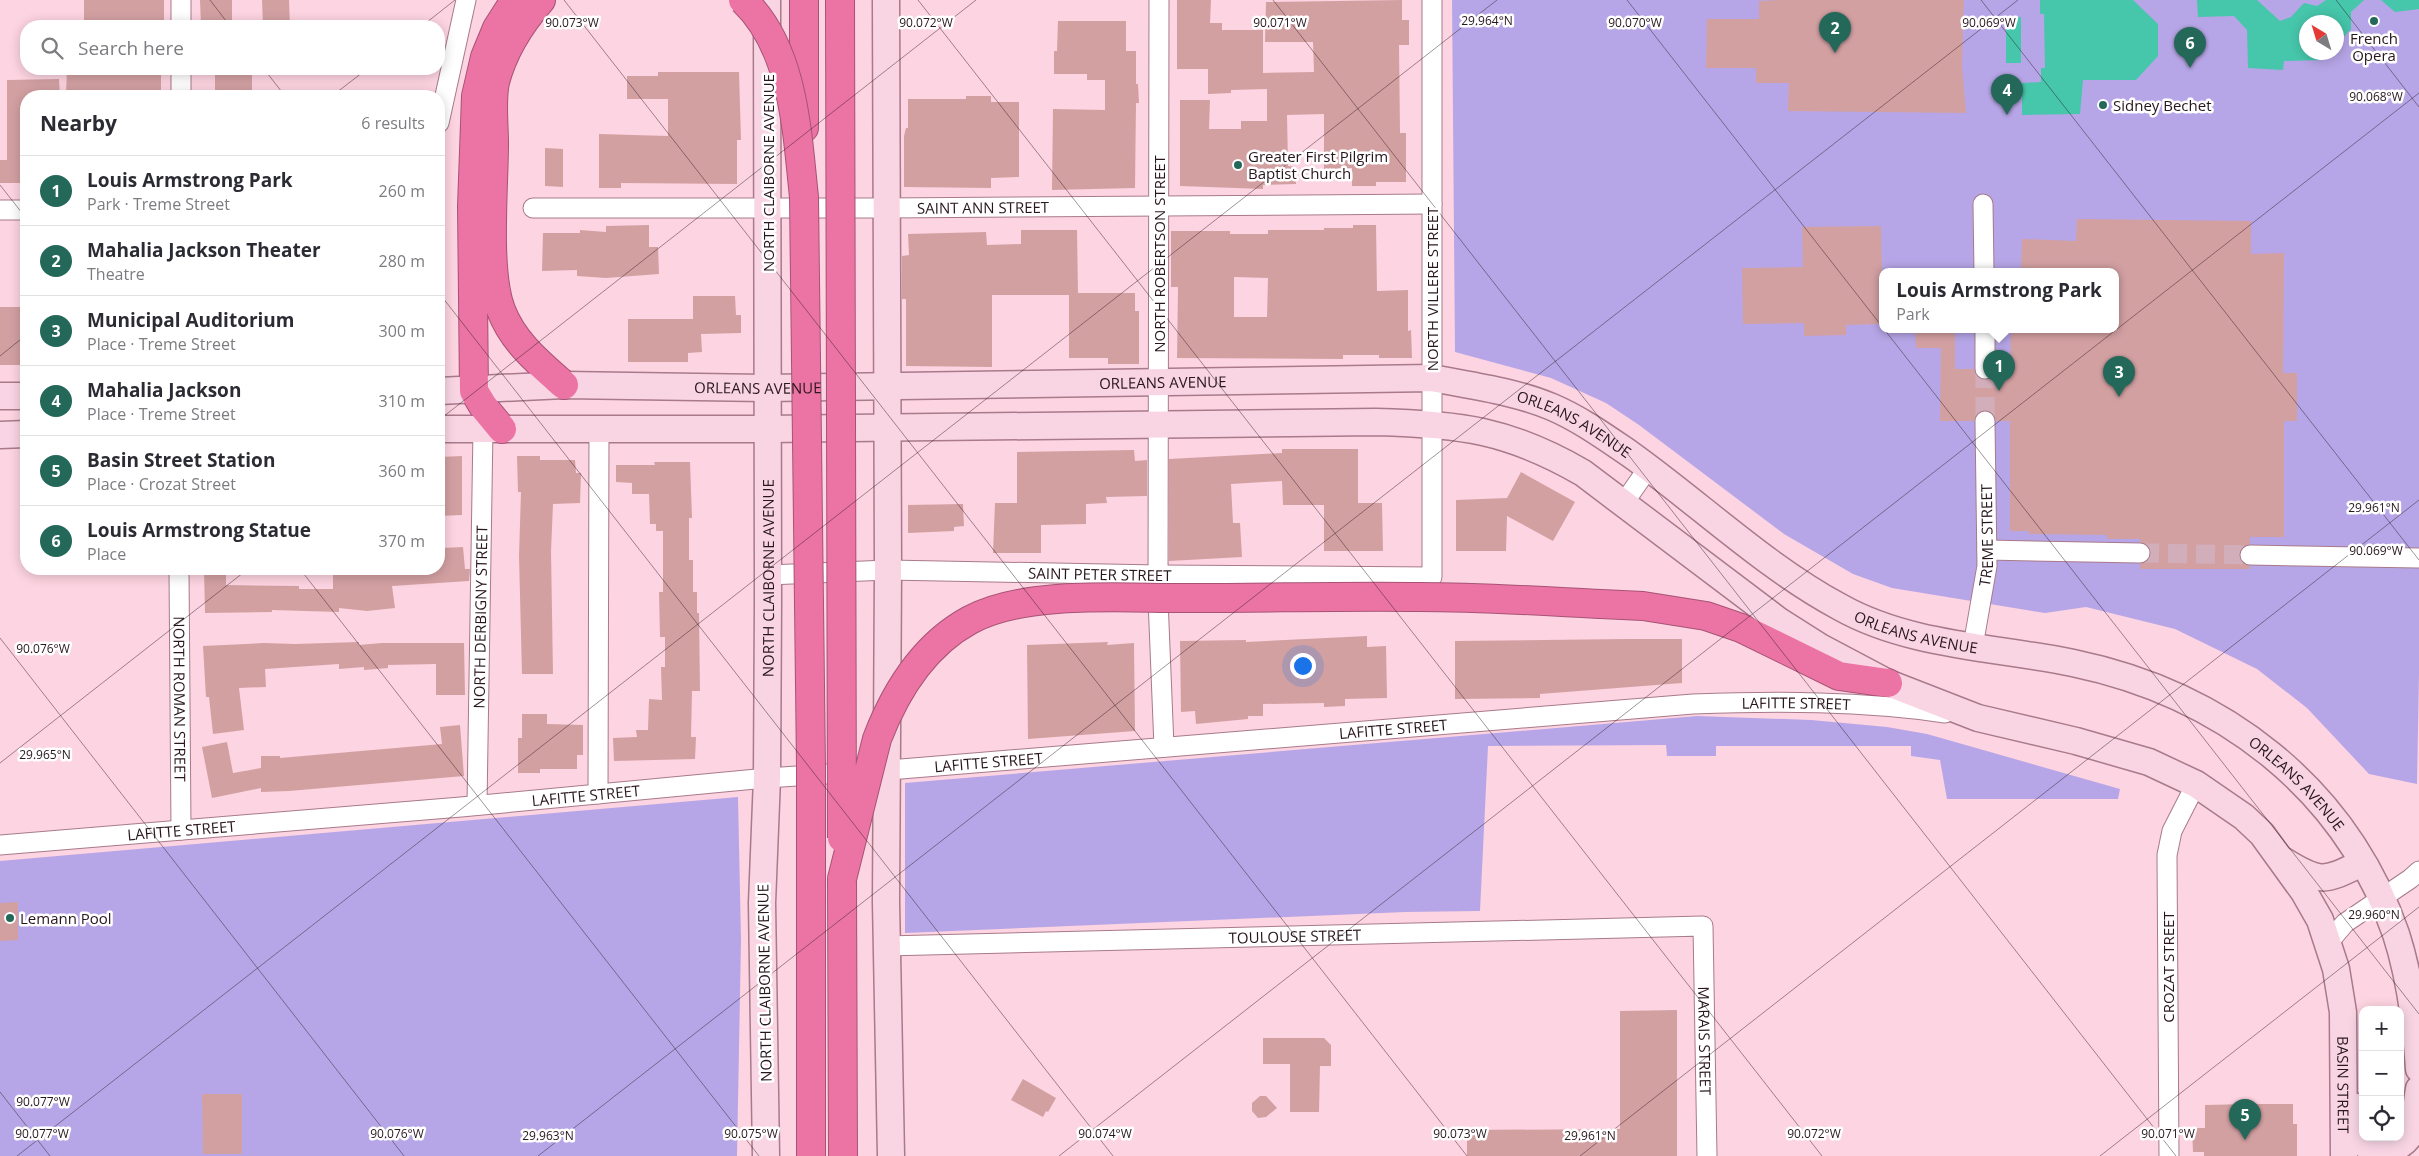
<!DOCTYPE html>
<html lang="en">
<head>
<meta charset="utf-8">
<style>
	body { margin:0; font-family:"Open Sans",sans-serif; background:#f7f7f7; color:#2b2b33 }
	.controls { position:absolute; right:15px; bottom:15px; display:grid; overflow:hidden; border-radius:10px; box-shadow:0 2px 12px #0003 }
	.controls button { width:45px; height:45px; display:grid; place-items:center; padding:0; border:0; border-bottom:1px solid #e1e1e2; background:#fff; color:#2b2b33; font:25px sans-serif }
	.compass { position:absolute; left:2299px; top:15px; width:45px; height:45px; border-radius:50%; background:#fff; box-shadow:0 2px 12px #0003; rotate:322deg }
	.you { position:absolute; left:1302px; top:665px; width:18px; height:18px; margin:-12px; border:4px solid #fff; border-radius:50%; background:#1a73e8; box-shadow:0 0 0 8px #1a73e833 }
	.badge { display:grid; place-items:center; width:32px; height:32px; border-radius:50%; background:#24685a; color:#fff; font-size:16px; font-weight:700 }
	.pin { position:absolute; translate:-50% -41px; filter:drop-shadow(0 1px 2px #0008) }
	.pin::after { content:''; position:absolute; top:26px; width:18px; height:15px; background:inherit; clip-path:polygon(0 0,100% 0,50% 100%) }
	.popup { position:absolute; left:1879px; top:268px; width:240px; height:65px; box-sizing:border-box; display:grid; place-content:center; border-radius:10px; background:#fff; filter:drop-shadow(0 1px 4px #0005); font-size:16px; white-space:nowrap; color:#7c7c81 }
	.popup b { font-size:19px; color:#2b2b33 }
	.popup::after { content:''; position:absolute; left:50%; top:100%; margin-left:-10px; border:10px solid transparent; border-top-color:#fff }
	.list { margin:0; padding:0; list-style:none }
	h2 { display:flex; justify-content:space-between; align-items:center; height:65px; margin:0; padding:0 20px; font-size:21px }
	h2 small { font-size:16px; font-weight:400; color:#7c7c81 }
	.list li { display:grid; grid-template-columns:32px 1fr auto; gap:15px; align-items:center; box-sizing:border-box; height:70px; padding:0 20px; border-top:1px solid #e1e1e2 }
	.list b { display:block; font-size:19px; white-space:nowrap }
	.list p { margin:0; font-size:16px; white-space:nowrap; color:#7c7c81 }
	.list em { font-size:16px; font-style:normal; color:#7c7c81 }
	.icon { flex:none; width:28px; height:28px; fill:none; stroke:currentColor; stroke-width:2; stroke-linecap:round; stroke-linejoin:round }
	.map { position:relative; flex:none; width:2419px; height:1156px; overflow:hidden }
	.search { position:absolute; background:#fff; box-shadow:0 2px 12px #0003; left:20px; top:20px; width:425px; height:55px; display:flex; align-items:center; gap:12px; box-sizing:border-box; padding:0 18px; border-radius:20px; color:#7c7c81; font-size:19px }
	.panel { position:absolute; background:#fff; box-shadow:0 2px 12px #0003; left:20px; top:90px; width:425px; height:485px; border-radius:20px }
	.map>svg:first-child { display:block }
</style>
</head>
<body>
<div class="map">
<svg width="2419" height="1156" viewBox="0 0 2419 1156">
	<rect width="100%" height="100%" fill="#fdd4e1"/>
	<path fill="#b7a6e7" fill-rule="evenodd" d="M1452,0H2419V673L2417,784L2369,774L2307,708L2257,669L2175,629L2086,607L2045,613L1892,588L1853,574L1784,534L1639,425L1606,403L1551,378L1455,352ZM2306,22H2336V52H2306ZM1883,272H2115V330H1883Z
		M1697,716L1811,720L1887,727L1927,734L2120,789L2118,799H1947L1940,760L1911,756V746H1716V756H1667L1666,745L1488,746L1480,911L1405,912L905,933V783Z
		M738,797L741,940L737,1156H0V861Z"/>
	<path fill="#46c6ab" d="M2040,0H2133L2158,24V56L2136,80H2083L2080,114L2022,115V83L2041,82V68H2045L2044,14H2040Z
		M2197,0H2257L2280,21L2291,17L2304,3L2317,6L2326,0H2364L2351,12V29L2337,44L2336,22H2306V52L2329,53L2322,60L2284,61L2283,70L2248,68L2247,30L2234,16L2198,17Z
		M2374,0H2419V9L2395,12L2381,0Z
		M2021,17V63H2006V18Z"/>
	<path fill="#d3a0a2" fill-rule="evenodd" d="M84,0H164V21H160V26H84Z
		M200,0H232V26H201Z
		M262,0H289L290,26H263Z
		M1177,0H1211L1210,23H1222V30H1263V73L1314,72L1313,42H1265L1266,2L1402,0V20H1409V45H1399L1400,133H1406V182H1376V186H1352V168L1324,169V114L1287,115L1288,166L1296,167V184L1263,185V189L1180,186V100H1210L1209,129H1241V121H1267V89L1231,90V93L1208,94V69H1177Z
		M1779,0H1964L1962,65L1966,113L1788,111L1789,83H1756V68H1706L1707,19H1759V1Z
		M1058,21H1126V51H1136V84H1138L1139,103H1136L1135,188L1052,190L1053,109L1105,110V80H1087V74H1054V51H1057Z
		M67,69H161V96H98L97,93L66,94Z
		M215,69H252V96H215Z
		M658,72H739L741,140H737V184L621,183V188H599V134L668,136V99H627V76H658Z
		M59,79L60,96H26V183H0V160H7V80Z
		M966,96H991V102H1019V177L991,178V188L904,187V136L906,128H908V99H966Z
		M545,148L563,149V187L545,186Z
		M2077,219L2251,221V254L2284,253L2283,373H2297V421H2284V537H2250V544L2241,549L2239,555L2240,561L2250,566V569H2140V564L2149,559L2151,553L2150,547L2140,542V539H2107V535L2029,534V531H2010V421H1996L1994,415L1985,410L1979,412L1974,421H1940L1941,348H1916L1915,330H1955V369H1974L1976,375L1985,380L1991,378L1996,369H2010L2011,330H2115V272H2021L2022,239L2076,241Z
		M649,225V247H658L659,274L606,278L577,276V270L542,271L543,233H580V230L606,232V226Z
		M1353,225H1376L1377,291L1408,290V331L1411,330L1412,358H1379V355H1343V359L1177,358L1178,287H1171V231H1230V234H1268V230H1324V228H1353ZM1234,277L1268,278L1267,317H1234Z
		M1881,226L1883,324L1846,325V335L1804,336V323L1743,324L1742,268L1803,267L1802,227Z
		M1021,230H1077L1078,293H1135V311H1139V364H1108V358H1069V295H992V367L906,366V299H902V256L909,255L908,234L986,232L987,245L1021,244Z
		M693,296H735L736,315H741V333L701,334L702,352L688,353V362H628V319H693Z
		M0,307H23L22,329H26V365H0Z
		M1282,449H1358V503H1382L1383,551H1324V505H1283L1282,481L1231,484L1233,523H1240L1242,557L1169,561V459L1282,453Z
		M1134,450L1135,461L1147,460V496L1106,497L1107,503L1086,504V524L1041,525V553H993L995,503H1017V452Z
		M462,456V515L439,516V457Z
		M517,456H540V460H575L576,473H581L580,503L553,504L551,551L553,674H522L519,556L521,492H518Z
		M654,462H690L692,518H689V560H693V592H697V613H699L700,691H692L691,737H696L695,759L614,761L613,738L637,737L636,730H648L649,699L662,700L661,667H665V637H660L659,592H663V531H656V524H650L649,494H632V483L616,482V465H655Z
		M1521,472L1575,502L1553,541L1507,516L1506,551H1456V500L1507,498Z
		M963,504L964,526L954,527V531L908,533V505Z
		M463,547L465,569H470L469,581L392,586L395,608L367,611L339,608V612L272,610V612L205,613L204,569H226V585L299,586V589H333V569H439V561H443L442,548Z
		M1367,636V647L1386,646L1387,698L1345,699V706L1324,707V703L1263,704V716H1248V719L1196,724L1195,711L1181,712L1180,641L1246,640V642Z
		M1626,639H1682V683L1540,694V698L1455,699V641Z
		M359,642V645L382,643H464L465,695H436V664L388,665V668L364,670V667L339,669V664L265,669L266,687L239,688L244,730L213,734L209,697H206L203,646L264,643L295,644Z
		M1108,642L1107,645L1134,643L1135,731L1028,739L1027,645Z
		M522,714H547V724L583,725V755H577V769H540V773H518V738H522Z
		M460,725L464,776L289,791L261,792V788L212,798L202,747L227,742L233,773L261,768V756H280V758L442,744L440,727Z
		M18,902V940L0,941V903Z
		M1677,1010V1156H1467V1130L1620,1129V1011Z
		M1263,1038H1324L1331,1045V1066H1320L1319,1112H1290V1064H1263Z
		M1023,1079L1056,1098L1048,1112L1046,1111L1043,1117L1011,1100Z
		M202,1094H242V1154H203Z
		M1260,1096H1266L1277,1108L1266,1117L1258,1118L1252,1111V1103Z
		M2249,1104H2293V1124H2297V1156H2204V1152H2193L2192,1128H2205V1105Z"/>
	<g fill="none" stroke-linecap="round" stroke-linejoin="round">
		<path stroke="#d2aeba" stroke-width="19" stroke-dasharray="19 9" stroke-linecap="butt" d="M1985,369V421
			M2140,553L2250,555"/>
		<defs>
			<g id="street">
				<path d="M1159,0L1158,599L1164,747"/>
				<path d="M181,26V0"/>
				<path d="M181,96V69"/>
				<path d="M439,123L466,0"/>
				<path d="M1983,204L1984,272"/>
				<path id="s1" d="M533,208H886L1432,204"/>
				<path d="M0,210H26"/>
				<path d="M1985,330V369"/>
				<path d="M1623,504L1649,467"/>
				<path d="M1987,550L2140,553"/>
				<path d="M2250,555L2419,558"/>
				<path id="s2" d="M179,569L181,830"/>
				<path id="s3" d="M768,575L888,570L1158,575L1432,577V0"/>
				<path id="s4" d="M1973,646L1987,566L1985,421"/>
				<path d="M598,794L599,429"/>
				<path id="s5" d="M477,805L483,429"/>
				<path id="s6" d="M0,845L461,807L767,778L901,769L1693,704C1777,701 1861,701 1945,713"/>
				<path d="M2328,943L2345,923L2410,879L2419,871"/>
				<path id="s7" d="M886,946L1703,926L1707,1156"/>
				<path d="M2169,1156L2167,855L2172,831L2196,784"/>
			</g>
			<g id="secondary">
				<path d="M886,0L888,570L886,902L891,1156"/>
				<path id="s8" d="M439,391L564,385L767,388L1432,378C1473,386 1514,391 1552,407C1580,419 1605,437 1630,454C1700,504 1764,566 1840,607C1909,646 1996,647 2073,663C2222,694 2345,787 2396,934C2410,977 2416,1024 2419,1069"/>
				<path d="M0,396H26"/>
				<path id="s9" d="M439,429H767L1376,422C1460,424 1509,430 1583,473L1779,621L1820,647L1888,683L1978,718L2076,741L2149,762L2196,784L2244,817L2262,834L2304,892L2320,920L2336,969L2343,1012L2344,1156"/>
				<path d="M0,435L26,434"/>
				<path d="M2284,861C2321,884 2325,881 2362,863"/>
				<path d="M2358,1107C2358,1114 2356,1124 2357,1131C2363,1156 2396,1156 2410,1135C2415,1126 2417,1100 2419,1089"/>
				<path id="s10" d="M766,1156L762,903L767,778L768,601L767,0"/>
			</g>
			<path id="highway" d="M541,0C520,24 503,51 495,82C491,100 494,124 494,143C494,187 486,271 501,310C513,342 539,363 564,385
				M804,128V0
				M502,429L483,406L474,391L472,206L476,96L485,57L497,28L515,0
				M1601,604L1643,606L1706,616L1741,628L1839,676L1888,683
				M842,879L843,1156"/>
		</defs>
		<use href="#street" stroke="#a87a8a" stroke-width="21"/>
		<use href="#secondary" stroke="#a87a8a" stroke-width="29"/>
		<use href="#highway" stroke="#a75375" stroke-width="30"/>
		<use href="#street" stroke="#fff" stroke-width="19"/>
		<use href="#secondary" stroke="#f9d5e4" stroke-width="26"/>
		<use href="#highway" stroke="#ec74a4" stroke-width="28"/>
		<defs>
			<path id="highway-bridge" d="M743,0C794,48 797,132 804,197L811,767V1156
				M840,0L842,838
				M842,879L877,739C895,692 924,645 970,620C1027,589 1129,599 1193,598C1268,598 1344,596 1419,597C1480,597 1541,601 1601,604"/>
		</defs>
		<use href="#highway-bridge" stroke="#a75375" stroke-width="30" stroke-linecap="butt"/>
		<use href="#highway-bridge" stroke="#ec74a4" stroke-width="28"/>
	</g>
	<path fill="none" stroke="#28161d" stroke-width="1" stroke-opacity="0.45" d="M210,0L230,26M564,0L1467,1156M918,0L1822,1156M1273,0L2176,1156M1627,0L2419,1014M1981,0L2419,560M2336,0L2419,107M422,26L455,0M264,69L285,96M332,96L367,69M0,185L26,218M439,293L1113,1156M0,356L26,335M439,420L976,0M300,569L759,1156M0,638L404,1156M0,763L248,569M0,1092L50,1156M17,1156L1497,0M538,1156L2018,0M1059,1156L2419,93M1580,1156L2419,500M2100,1156L2419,907"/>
	<g fill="#24685a" stroke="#fff" stroke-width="2">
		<circle cx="2374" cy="21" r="5"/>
		<circle cx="2103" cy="105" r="5"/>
		<circle cx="1238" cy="165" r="5"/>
		<circle cx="10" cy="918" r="5"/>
	</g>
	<g text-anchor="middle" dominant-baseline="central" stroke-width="5" stroke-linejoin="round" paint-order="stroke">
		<g font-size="15" fill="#28161d" stroke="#fff" text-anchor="start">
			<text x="2374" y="38" text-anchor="middle">French<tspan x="2374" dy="17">Opera</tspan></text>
			<text x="2113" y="105">Sidney Bechet</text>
			<text x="1248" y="156">Greater First Pilgrim<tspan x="1248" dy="17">Baptist Church</tspan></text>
			<text x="20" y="918">Lemann Pool</text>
		</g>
		<g font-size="15" fill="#28161d" stroke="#fff">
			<text transform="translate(768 173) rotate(-90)">NORTH CLAIBORNE AVENUE</text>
			<text stroke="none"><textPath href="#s1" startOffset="450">SAINT ANN STREET</textPath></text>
			<text transform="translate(1159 254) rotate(-90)">NORTH ROBERTSON STREET</text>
			<text transform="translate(1432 289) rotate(-90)">NORTH VILLERE STREET</text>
			<text stroke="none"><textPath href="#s8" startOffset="724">ORLEANS AVENUE</textPath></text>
			<text stroke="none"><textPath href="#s8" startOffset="319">ORLEANS AVENUE</textPath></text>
			<text stroke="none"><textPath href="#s8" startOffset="1144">ORLEANS AVENUE</textPath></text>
			<text stroke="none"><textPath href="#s4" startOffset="112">TREME STREET</textPath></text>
			<text stroke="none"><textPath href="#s3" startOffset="332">SAINT PETER STREET</textPath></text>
			<text stroke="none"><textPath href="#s10" startOffset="578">NORTH CLAIBORNE AVENUE</textPath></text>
			<text stroke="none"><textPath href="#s5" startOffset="188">NORTH DERBIGNY STREET</textPath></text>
			<text stroke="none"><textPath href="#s8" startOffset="1549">ORLEANS AVENUE</textPath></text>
			<text stroke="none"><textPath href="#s2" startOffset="130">NORTH ROMAN STREET</textPath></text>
			<text stroke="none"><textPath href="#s6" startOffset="1802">LAFITTE STREET</textPath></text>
			<text stroke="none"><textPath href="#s6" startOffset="1398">LAFITTE STREET</textPath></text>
			<text stroke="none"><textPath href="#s6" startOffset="992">LAFITTE STREET</textPath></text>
			<text stroke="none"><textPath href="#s8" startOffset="1968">ORLEANS AVENUE</textPath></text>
			<text stroke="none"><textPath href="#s6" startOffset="588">LAFITTE STREET</textPath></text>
			<text stroke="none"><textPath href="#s6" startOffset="182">LAFITTE STREET</textPath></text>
			<text stroke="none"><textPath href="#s7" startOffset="409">TOULOUSE STREET</textPath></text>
			<text transform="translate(2168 967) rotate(-90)">CROZAT STREET</text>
			<text transform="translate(764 983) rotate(-91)">NORTH CLAIBORNE AVENUE</text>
			<text stroke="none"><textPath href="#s7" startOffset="932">MARAIS STREET</textPath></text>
			<text stroke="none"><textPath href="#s9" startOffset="2204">BASIN STREET</textPath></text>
		</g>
	</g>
	<g font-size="12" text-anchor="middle" fill="#28161d" stroke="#fff" stroke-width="5" stroke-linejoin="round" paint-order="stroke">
		<text x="1487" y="25">29.964°N</text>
		<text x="1280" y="27">90.071°W</text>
		<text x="572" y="27">90.073°W</text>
		<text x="926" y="27">90.072°W</text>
		<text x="1635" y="27">90.070°W</text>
		<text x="1989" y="27">90.069°W</text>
		<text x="2376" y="101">90.068°W</text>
		<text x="2374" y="512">29.961°N</text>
		<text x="2376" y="555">90.069°W</text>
		<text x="43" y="653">90.076°W</text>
		<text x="45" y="759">29.965°N</text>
		<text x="2374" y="919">29.960°N</text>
		<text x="43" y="1106">90.077°W</text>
		<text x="42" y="1138">90.077°W</text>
		<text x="397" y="1138">90.076°W</text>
		<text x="751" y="1138">90.075°W</text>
		<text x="1105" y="1138">90.074°W</text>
		<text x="1460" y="1138">90.073°W</text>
		<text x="1814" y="1138">90.072°W</text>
		<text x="2168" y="1138">90.071°W</text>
		<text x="548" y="1140">29.963°N</text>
		<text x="1590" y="1140">29.961°N</text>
	</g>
</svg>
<div class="controls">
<button>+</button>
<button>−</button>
<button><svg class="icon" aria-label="locate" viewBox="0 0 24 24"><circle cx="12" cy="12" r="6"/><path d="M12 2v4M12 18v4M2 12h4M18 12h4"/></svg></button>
</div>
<svg class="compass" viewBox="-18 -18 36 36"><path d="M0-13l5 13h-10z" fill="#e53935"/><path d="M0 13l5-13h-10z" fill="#7c7c81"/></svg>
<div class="you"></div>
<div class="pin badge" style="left:1999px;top:391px">1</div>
<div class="popup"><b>Louis Armstrong Park</b>Park</div>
<div class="pin badge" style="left:1835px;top:53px">2</div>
<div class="pin badge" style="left:2119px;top:397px">3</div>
<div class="pin badge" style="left:2007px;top:115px">4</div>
<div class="pin badge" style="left:2245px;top:1140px">5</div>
<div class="pin badge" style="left:2190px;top:68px">6</div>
<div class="search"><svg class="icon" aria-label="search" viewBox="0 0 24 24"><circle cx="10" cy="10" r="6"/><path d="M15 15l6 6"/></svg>Search here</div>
<section class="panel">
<h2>Nearby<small>6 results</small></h2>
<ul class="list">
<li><span class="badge">1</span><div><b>Louis Armstrong Park</b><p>Park · Treme Street</p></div><em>260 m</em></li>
<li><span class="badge">2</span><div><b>Mahalia Jackson Theater</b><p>Theatre</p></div><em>280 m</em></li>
<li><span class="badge">3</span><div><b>Municipal Auditorium</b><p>Place · Treme Street</p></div><em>300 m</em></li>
<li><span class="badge">4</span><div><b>Mahalia Jackson</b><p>Place · Treme Street</p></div><em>310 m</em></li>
<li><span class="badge">5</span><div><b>Basin Street Station</b><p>Place · Crozat Street</p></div><em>360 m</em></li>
<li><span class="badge">6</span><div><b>Louis Armstrong Statue</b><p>Place</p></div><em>370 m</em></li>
</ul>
</section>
</div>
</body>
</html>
